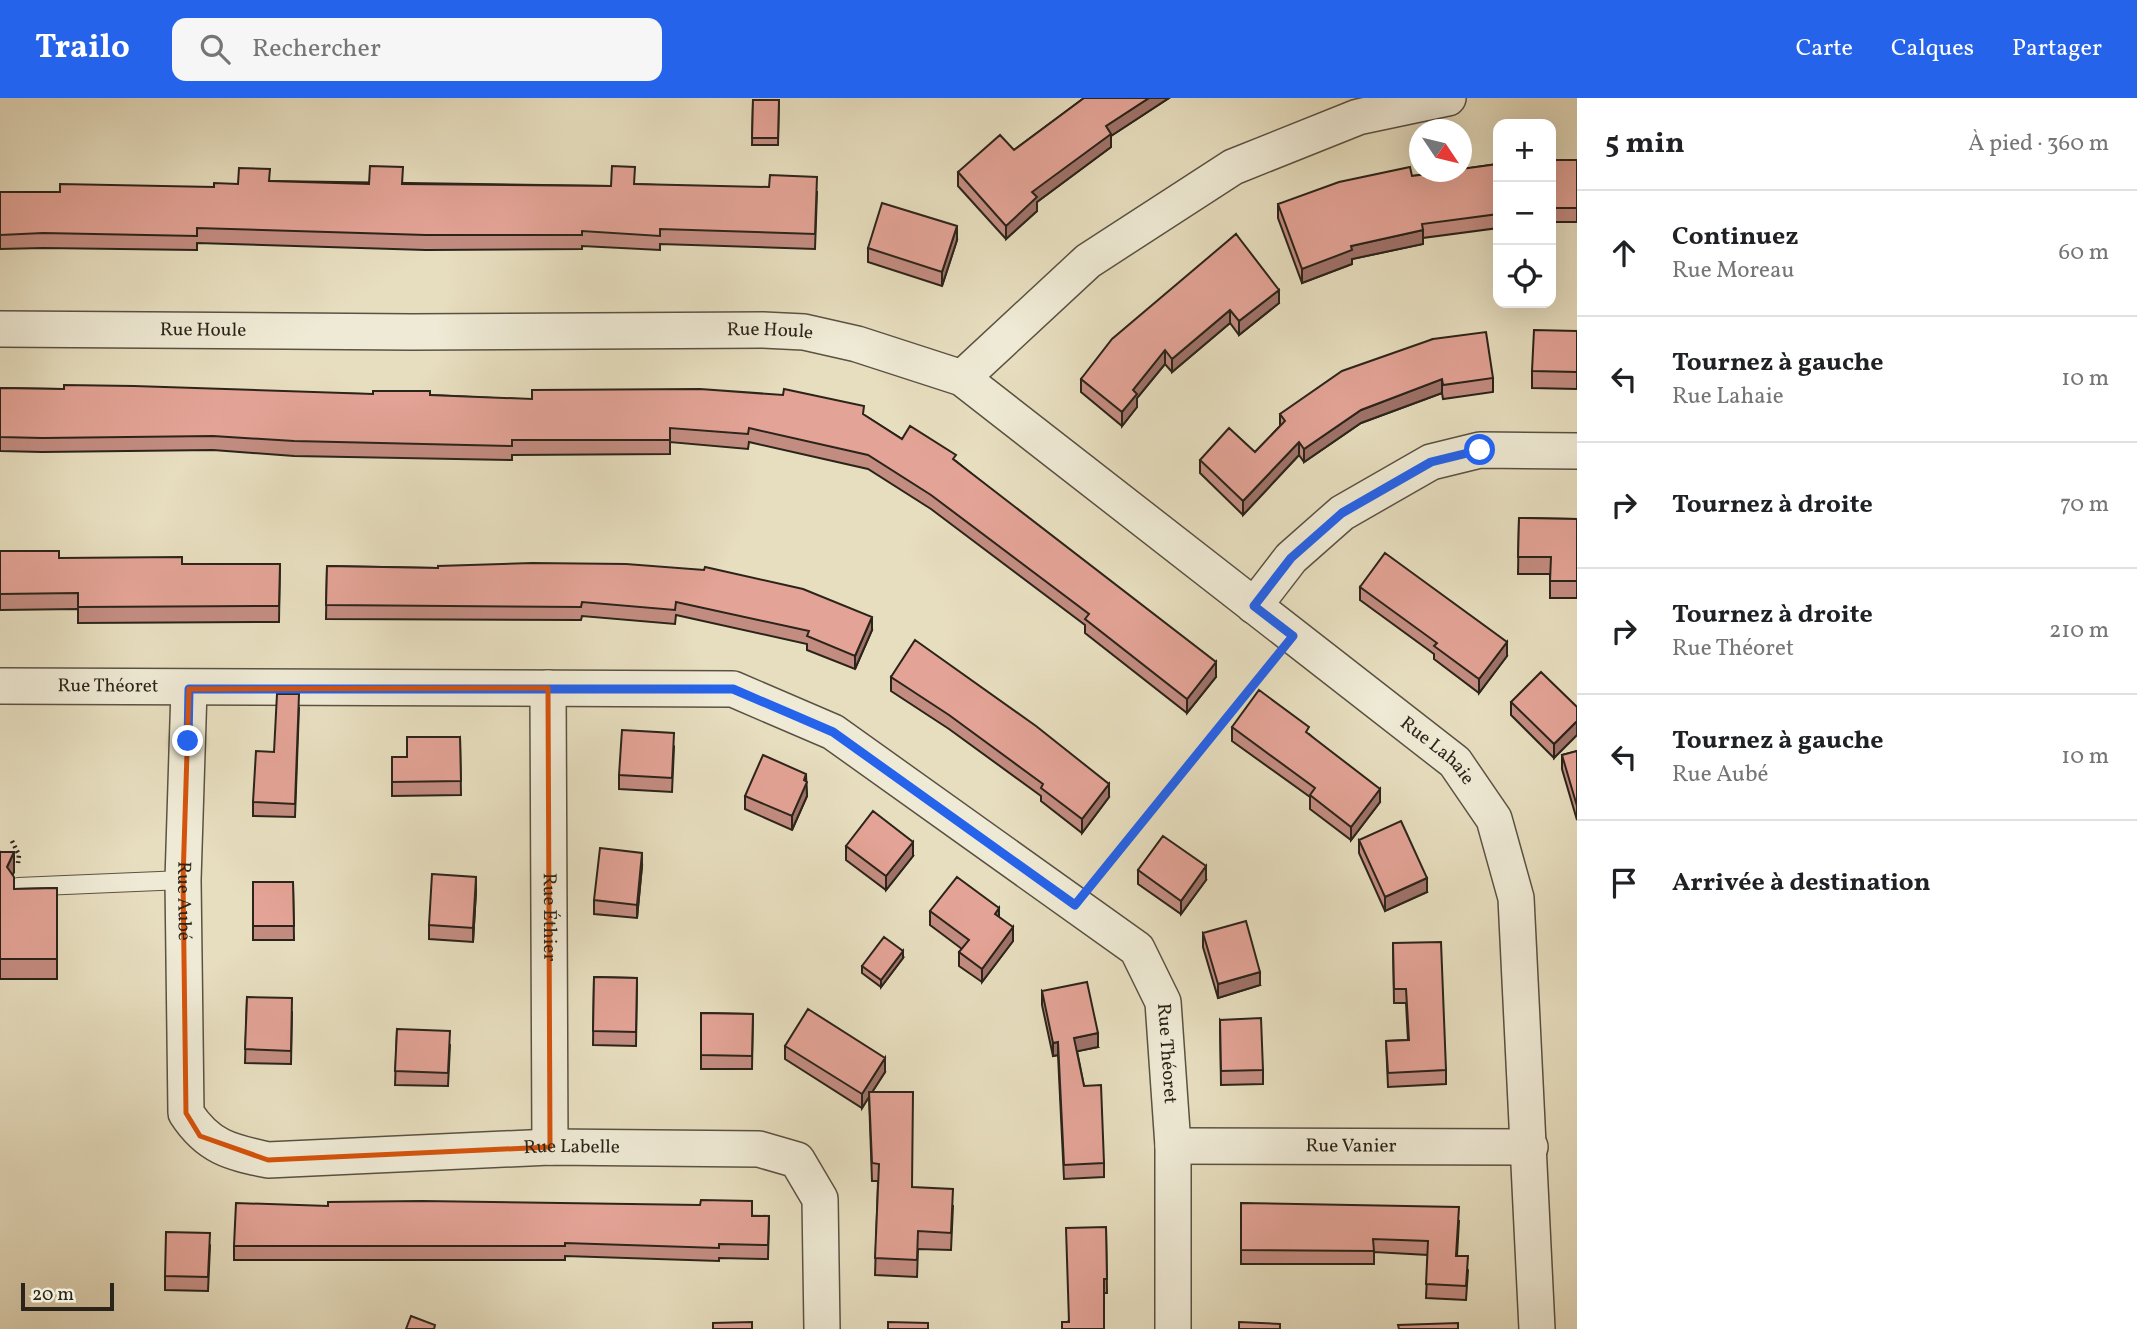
<!DOCTYPE html>
<html lang="fr">
<head>
<meta charset="utf-8">
<style>
	body { margin:0; font-family:Vollkorn,serif; background:#f6f6f6; color:#202124 }
	.controls { position:absolute; right:21px; top:21px; display:grid; overflow:hidden; border-radius:14px; box-shadow:0 7px 28px #0002 }
	.controls button { width:63px; height:63px; display:grid; place-items:center; padding:0; border:0; border-bottom:2px solid #e0e0e0; background:#fff; color:#202124; font:35px sans-serif }
	.compass { position:absolute; left:1409px; top:21px; width:63px; height:63px; border-radius:50%; background:#fff; box-shadow:0 7px 28px #0002; rotate:125deg }
	.scale { position:absolute; left:21px; bottom:18px; width:93px; box-sizing:border-box; padding-left:7px; border:4px solid #2b241a; border-top:0; font-size:19px; line-height:24px; white-space:nowrap; color:#2b241a; -webkit-text-stroke:5px #efead5; paint-order:stroke }
	.stop { position:absolute; width:21px; height:21px; margin:-16px; border:5px solid #2563eb; border-radius:50%; background:#fff }
	.stop.end { background:#2563eb; border-color:#fff; box-shadow:0 2px 7px #0008 }
	.list { margin:0; padding:0; list-style:none }
	h2 { display:flex; justify-content:space-between; align-items:center; height:91px; margin:0; padding:0 28px; font-size:30px }
	h2 small { font-size:23px; font-weight:400; color:#757577 }
	.list li { display:grid; grid-template-columns:46px 1fr auto; gap:21px; align-items:center; box-sizing:border-box; height:126px; padding:0 28px; border-top:2px solid #e0e0e0 }
	.list b { display:block; font-size:26px; white-space:nowrap }
	.list p { margin:0; font-size:23px; white-space:nowrap; color:#757577 }
	.list em { font-size:23px; font-style:normal; color:#757577 }
	.icon { flex:none; width:38px; height:38px; fill:none; stroke:currentColor; stroke-width:2; stroke-linecap:round; stroke-linejoin:round }
	.map { position:relative; flex:none; width:1577px; height:1231px; overflow:hidden }
	header { display:flex; align-items:center; gap:42px; box-sizing:border-box; height:98px; padding:0 35px; background:#2563eb; color:#fff }
	header strong { font-size:33px }
	nav { display:flex; gap:38px; margin-inline-start:auto; font-size:24px }
	.search { width:490px; height:63px; background:#f6f6f6; display:flex; align-items:center; gap:18px; box-sizing:border-box; padding:0 24px; border-radius:14px; color:#757577; font-size:26px }
	main { display:flex }
	aside { flex:1; background:#fff }
	.map>svg:first-child { display:block }
</style>
</head>
<body>
<header>
<strong>Trailo</strong>
<div class="search"><svg class="icon" aria-label="search" viewBox="0 0 24 24"><circle cx="10" cy="10" r="6"/><path d="M15 15l6 6"/></svg>Rechercher</div>
<nav><a>Carte</a><a>Calques</a><a>Partager</a></nav>
</header>
<main>
<div class="map">
<svg width="1577" height="1231" viewBox="0 0 1577 1231">
	<rect width="100%" height="100%" fill="#e7debf"/>
	<filter id="stains"><feTurbulence type="fractalNoise" baseFrequency=".00286" numOctaves="4"/><feColorMatrix values="0 0 0 0 .2 0 0 0 0 .09 0 0 0 0 .02 0 0 0 .5 -.17"/></filter>
	<radialGradient id="worn" r=".72"><stop offset=".6" stop-color="#630" stop-opacity="0"/><stop offset="1" stop-color="#630" stop-opacity=".3"/></radialGradient>
	<g fill="none" stroke-linecap="round" stroke-linejoin="round">
		<defs>
			<path id="service" d="M18,789L183,782"/>
			<g id="minor">
				<path id="s1" d="M0,231L412,234L763,232L804,234L857,246L962,280L1455,664L1494,721L1516,800L1537,1231"/>
				<path d="M962,280L1088,163L1233,69L1358,19L1448,0"/>
				<path d="M1254,508L1291,460L1342,415L1431,364L1480,352L1577,353"/>
				<path id="s2" d="M0,588L733,591L833,634L1137,851L1163,904L1173,1048V1231"/>
				<path id="s3" d="M548,590L550,1049"/>
				<path id="s4" d="M189,591L183,782L186,1015C208,1049 230,1054 268,1062L550,1049L759,1051L797,1062L820,1101L822,1231"/>
				<path id="s5" d="M1173,1048L1530,1049"/>
			</g>
		</defs>
		<use href="#service" stroke="#5a5243" stroke-width="20"/>
		<use href="#minor" stroke="#5a5243" stroke-width="38"/>
		<path stroke="#2b241a" stroke-width="4.5" stroke-dasharray="2 3.5" stroke-linecap="butt" d="M12,743L19,757L18,765
			M1095,781L1273,563"/>
		<use href="#service" stroke="#efead5" stroke-width="18"/>
		<use href="#minor" stroke="#efead5" stroke-width="35"/>
	</g>
	<path fill="#c38c81" stroke="#2b241a" stroke-width="2" d="M1084,0H1169L1111,38V49L1037,104V113L1006,141L958,88V74L1014,52Z
		M753,2H779L778,47H752Z
		M1551,62H1577V124H1551Z
		M1498,66V130L1423,140V146L1352,161V166L1302,185L1278,120V106L1412,78Z
		M270,83L611,88L635,86L817,94L815,151L660,146V152L582,148V151L426,152L197,145V152L43,150L0,151V94H60L214,89Z
		M1236,136L1279,205L1239,237L1230,225L1172,274L1165,266L1137,300V309L1122,328L1081,294V281Z
		M957,142L942,188L868,164V150Z
		M1577,233V291L1532,290V273Z
		M1433,241L1493,280V294L1443,301L1442,295L1361,325L1304,364L1299,357L1243,417L1200,375V362L1255,354L1280,328V316Z
		M0,290L430,297L864,317L902,341L956,363L1216,579L1187,615L1085,535V527L931,411L868,371L749,344L748,351L670,344V356L512,357V362L294,358L213,352L42,354L0,353Z
		M1519,420L1577,421V500H1550V476H1518Z
		M0,453L59,460L182,466H280L279,524L78,525V511L0,512Z
		M327,468L438,470V468L872,532L855,571L807,552V546L676,517L675,526L582,518L581,522L326,521Z
		M1360,489L1507,558L1479,595L1434,561V556L1360,502Z
		M891,579L1109,699L1082,735L1041,703V698L949,631L891,593Z
		M1511,604L1577,609L1554,660L1511,617Z
		M299,609L295,719L253,718V704L274,654Z
		M1232,629L1309,636L1380,704L1351,742L1310,711V699L1232,643Z
		M460,639L461,697L392,698V659H407Z
		M674,649L672,694L619,691V677Z
		M1577,653V722L1562,671V657Z
		M806,684L807,698L792,732L745,711V698Z
		M1359,742L1427,794L1385,813L1359,755Z
		M846,748L913,758L886,792L846,762Z
		M0,754L14,774L12,777L14,791L57,790V881H0Z
		M642,768L637,820L594,816V802Z
		M1138,772L1206,782L1181,816L1138,786Z
		M253,784H293L294,842H253Z
		M476,793L473,844L429,841V827Z
		M930,813L999,820L1013,843L982,884L959,868V854L962,851L930,827Z
		M1203,835L1260,887L1218,900L1203,849Z
		M1393,845L1446,972V986L1388,989L1386,943L1408,942L1406,905H1394Z
		M903,860L881,889L862,875V868Z
		M594,879L637,880L636,948L593,947Z
		M1042,893L1098,949L1077,953L1084,988L1104,1065V1079L1064,1081L1058,957L1053,958L1042,907Z
		M247,899L292,914L291,966L245,965Z
		M701,915L753,916L752,971H701Z
		M1220,922L1263,972V986L1221,987Z
		M397,931L450,947L448,988L395,987Z
		M785,948L885,974L872,994L912,1089L953,1108L951,1152L918,1151L917,1179L875,1177L878,1083H872L869,998L862,1010L785,961Z
		M1241,1105L1459,1123L1457,1158L1468,1172L1466,1202L1426,1200L1428,1157L1374,1154V1166H1241Z
		M328,1108L769,1118L768,1161L719,1160V1163L565,1158V1162H234V1148Z
		M1106,1129L1107,1195H1104L1068,1224Z
		M210,1148L208,1193L165,1192V1178Z"/>
	<path fill="#9f7269" stroke="#2b241a" stroke-width="2" d="M1149,0H1169L1111,38V49L1037,104V113L1006,141V128L1032,94L1106,28Z
		M957,128V142L942,188V174Z
		M1423,132V146L1352,161V166L1302,185V171L1351,148Z
		M1279,192V205L1239,237V223Z
		M1230,212V225L1172,274V261Z
		M1165,252V266L1137,300V309L1122,328V314L1133,292Z
		M1442,281V295L1361,325L1304,364V351L1361,312Z
		M1299,344V357L1243,417V403Z
		M872,519V532L855,571V558Z
		M1507,544V558L1479,595V581Z
		M1216,564V579L1187,615V601Z
		M1577,623V637L1554,660V646Z
		M806,676L807,698L792,732V718Z
		M1109,686V699L1082,735V721Z
		M1380,691V704L1351,742V729Z
		M913,744V758L886,792V778Z
		M14,754V774L7,789V769Z
		M642,755V768L637,820V807Z
		M1206,768V782L1181,816V803Z
		M476,779V793L473,844V830Z
		M1427,780V794L1385,813V799Z
		M999,810V824L995,816Z
		M1013,829V843L982,884V871Z
		M903,853V860L881,889V882Z
		M1260,874V887L1218,900V886Z
		M1098,935V949L1074,954V940Z
		M1058,944V957L1053,958V945Z
		M885,960V974L862,1010V996Z"/>
	<path fill="#e3a396" stroke="#2b241a" stroke-width="2" d="M1084,0H1149L1106,28L1111,36L1032,94L1037,99L1006,128L958,74L1000,37L1014,52Z
		M753,2H779L778,40H752Z
		M1551,62H1577V110H1551Z
		M1498,66V116L1422,126L1423,132L1351,148L1352,152L1302,171L1278,106L1339,84L1410,69L1412,78L1446,74H1461V71Z
		M370,68L403,69L402,86L611,88L612,68L635,69L634,86L769,89L770,77L817,79L815,136L660,131V138L582,133V137H426L197,130V138L43,135L0,137V94H60V86L214,89V85L238,86L239,70L270,71L269,83L369,86Z
		M882,105L957,128L942,174L868,150Z
		M1236,136L1279,192L1239,223L1230,212L1172,261L1165,252L1133,292L1137,296L1122,314L1081,281L1112,241Z
		M1534,232L1577,233V274L1532,273Z
		M1486,234L1493,280L1443,287L1442,281L1361,312L1304,351L1299,344L1243,403L1200,362L1229,330L1255,354L1285,323L1280,316L1342,273L1433,241Z
		M64,287L134,288L373,296V293H430V297L532,301V292L700,291L783,297L784,291L864,308L863,316L902,341L910,328L956,357L953,361L1216,564L1187,601L1085,521L1089,516L931,397L868,357L749,330L748,336L670,330V342H512V348L294,343L213,338L42,340L0,339V290L64,291Z
		M1519,420L1577,421V483H1550L1551,459H1518Z
		M0,453H59V460L182,459V466H280L279,508L78,509V495L0,496Z
		M1385,455L1507,544L1479,581L1434,548L1437,545L1360,489Z
		M532,465L626,466L704,472L705,469L803,491L872,519L855,558L807,538L809,533L676,504L675,512L582,504L581,509L326,507L327,468L438,470V468Z
		M915,542L1036,628L1109,686L1082,721L1041,690L1043,686L949,617L891,579Z
		M1541,574L1577,609V623L1554,646L1511,604Z
		M1259,592L1309,629L1306,634L1380,691L1351,729L1310,697L1315,690L1232,629Z
		M277,596H299L295,706L253,704L256,653L274,654Z
		M622,632L674,635L672,680L619,677Z
		M407,639H460L461,683L392,684V659H407Z
		M1577,653V708L1562,657Z
		M763,657L806,676L804,682L807,684L792,718L745,698Z
		M873,713L913,744L886,778L846,748Z
		M1401,723L1427,780L1385,799L1359,742Z
		M1163,738L1206,768L1181,803L1138,772Z
		M600,750L642,755L637,807L594,802Z
		M0,754H14L7,769L14,779V791L57,790V861H0Z
		M432,776L476,779L473,830L429,827Z
		M957,779L999,810L995,816L1013,829L982,871L959,854L969,842L930,813Z
		M253,784H293L294,828H253Z
		M1246,823L1260,874L1218,886L1203,835Z
		M884,839L903,853L881,882L862,868Z
		M1441,844L1446,972L1388,975L1386,943L1409,942L1406,891H1394L1393,845Z
		M594,879L637,880L636,934L593,933Z
		M1087,884L1098,935L1074,940L1084,988L1101,987L1104,1065L1064,1067L1058,944L1053,945L1042,893Z
		M247,899L292,900L291,953L245,951Z
		M808,911L885,960L862,996L785,948Z
		M701,915L753,916L752,958L701,957Z
		M1261,920L1263,972L1221,973L1220,922Z
		M397,931L450,933L448,975L395,973Z
		M869,994H913L912,1089L953,1091L951,1135L918,1133L917,1162L875,1160L879,1066L872,1065Z
		M701,1102L752,1103V1118H769L768,1147L719,1146V1150L565,1145V1148H234L236,1105L328,1108V1104L422,1103L700,1107Z
		M1241,1105L1459,1109L1456,1158H1468L1466,1188L1426,1186L1428,1143L1373,1141L1374,1153L1241,1152Z
		M1106,1129L1107,1181H1104V1231H1062V1224H1069L1066,1130Z
		M166,1134L210,1135L208,1179L165,1178Z
		M411,1218L435,1227L434,1231H406Z
		M752,1224V1231H713V1225Z
		M888,1224L928,1225V1231H888Z
		M1239,1224L1280,1226V1231H1239Z
		M1458,1225V1231H1399L1398,1227Z"/>
	<g fill="none" stroke-linecap="round" stroke-linejoin="round">
		<path stroke="#2563eb" stroke-width="9" d="M188,643L189,591H733L833,634L1075,807L1293,538L1254,508L1291,460L1342,415L1431,364L1480,352"/>
	</g>
	<path fill="none" stroke="#d5540d" stroke-width="5" stroke-linejoin="round" d="M548,590L550,1049L268,1062L200,1038L186,1015L183,782L189,591Z"/>
	<g text-anchor="middle" dominant-baseline="central" stroke-width="5" stroke-linejoin="round" paint-order="stroke">
		<g font-size="19" fill="#2b241a" stroke="#efead5">
			<text stroke="none"><textPath href="#s1" startOffset="203">Rue Houle</textPath></text>
			<text stroke="none"><textPath href="#s1" startOffset="770">Rue Houle</textPath></text>
			<text stroke="none"><textPath href="#s2" startOffset="108">Rue Théoret</textPath></text>
			<text stroke="none"><textPath href="#s1" startOffset="1573">Rue Lahaie</textPath></text>
			<text stroke="none"><textPath href="#s4" startOffset="212">Rue Aubé</textPath></text>
			<text stroke="none"><textPath href="#s3" startOffset="229">Rue Éthier</textPath></text>
			<text stroke="none"><textPath href="#s2" startOffset="1326">Rue Théoret</textPath></text>
			<text stroke="none"><textPath href="#s5" startOffset="178">Rue Vanier</textPath></text>
			<text stroke="none"><textPath href="#s4" startOffset="826">Rue Labelle</textPath></text>
		</g>
	</g>
	<rect width="100%" height="100%" filter="url(#stains)"/>
	<rect width="100%" height="100%" fill="url(#worn)"/>
</svg>
<div class="controls">
<button>+</button>
<button>−</button>
<button><svg class="icon" aria-label="locate" viewBox="0 0 24 24"><circle cx="12" cy="12" r="6"/><path d="M12 2v4M12 18v4M2 12h4M18 12h4"/></svg></button>
</div>
<svg class="compass" viewBox="-18 -18 36 36"><path d="M0-13l5 13h-10z" fill="#e53935"/><path d="M0 13l5-13h-10z" fill="#757577"/></svg>
<div class="scale">20 m</div>
<div class="stop" style="left:1480px;top:352px"></div>
<div class="stop end" style="left:188px;top:643px"></div>
</div>
<aside>
<h2>5 min<small>À pied · 360 m</small></h2>
<ul class="list">
<li><svg class="icon" aria-label="ahead" viewBox="0 0 24 24"><path d="M12 20V5M6 11l6-6 6 6"/></svg><div><b>Continuez</b><p>Rue Moreau</p></div><em>60 m</em></li>
<li><svg class="icon" aria-label="left" viewBox="0 0 24 24"><path d="M17 20v-9H6M10 6l-5 5 5 5"/></svg><div><b>Tournez à gauche</b><p>Rue Lahaie</p></div><em>10 m</em></li>
<li><svg class="icon" aria-label="right" viewBox="0 0 24 24"><path d="M7 20v-9h11M14 6l5 5-5 5"/></svg><div><b>Tournez à droite</b></div><em>70 m</em></li>
<li><svg class="icon" aria-label="right" viewBox="0 0 24 24"><path d="M7 20v-9h11M14 6l5 5-5 5"/></svg><div><b>Tournez à droite</b><p>Rue Théoret</p></div><em>210 m</em></li>
<li><svg class="icon" aria-label="left" viewBox="0 0 24 24"><path d="M17 20v-9H6M10 6l-5 5 5 5"/></svg><div><b>Tournez à gauche</b><p>Rue Aubé</p></div><em>10 m</em></li>
<li><svg class="icon" aria-label="arrive" viewBox="0 0 24 24"><path d="M6 21V4h12l-3 4 3 4H6"/></svg><div><b>Arrivée à destination</b></div></li>
</ul>
</aside>
</main>
</body>
</html>
